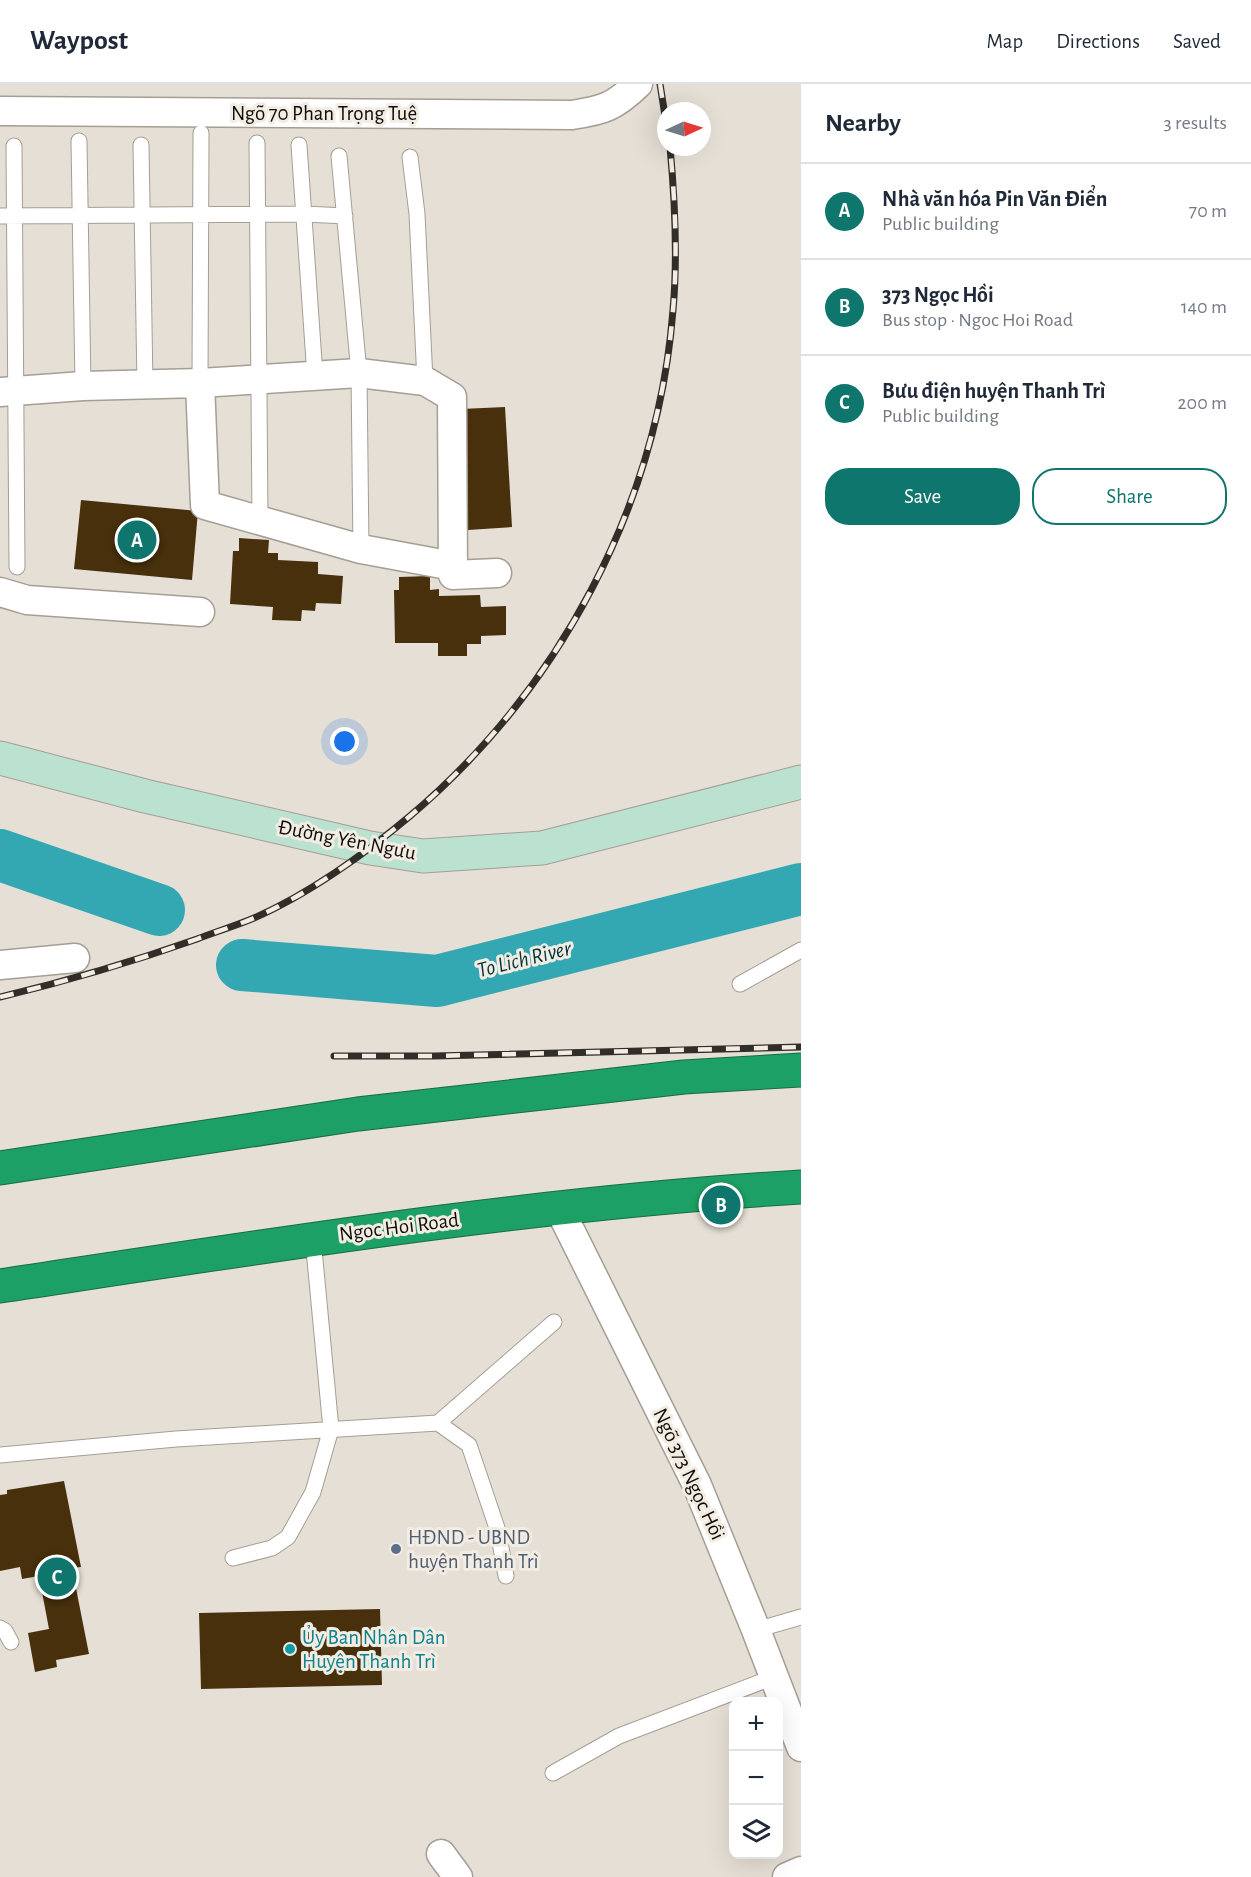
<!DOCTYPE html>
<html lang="en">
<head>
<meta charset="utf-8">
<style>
	body { margin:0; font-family:"Alegreya Sans",sans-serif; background:#f2f2f3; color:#1f2937 }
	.controls { position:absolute; right:18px; bottom:18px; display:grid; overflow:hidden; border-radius:12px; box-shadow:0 6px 24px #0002 }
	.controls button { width:54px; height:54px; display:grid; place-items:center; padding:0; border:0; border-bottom:2px solid #e0e1e3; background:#fff; color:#1f2937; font:30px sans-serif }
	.compass { position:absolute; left:657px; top:18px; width:54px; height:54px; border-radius:50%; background:#fff; box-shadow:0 6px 24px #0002; rotate:86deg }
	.you { position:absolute; left:345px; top:658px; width:21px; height:21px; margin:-15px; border:4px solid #fff; border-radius:50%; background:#1a73e8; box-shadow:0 0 0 9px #1a73e833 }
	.badge { display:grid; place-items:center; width:39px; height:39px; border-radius:50%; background:#0f766e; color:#fff; font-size:20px; font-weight:700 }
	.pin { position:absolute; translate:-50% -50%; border:3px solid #fff; box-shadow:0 2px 6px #0006 }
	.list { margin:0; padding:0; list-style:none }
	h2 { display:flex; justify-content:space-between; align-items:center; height:78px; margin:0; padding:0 24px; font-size:26px }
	h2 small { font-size:20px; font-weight:400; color:#747a83 }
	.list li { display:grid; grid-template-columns:39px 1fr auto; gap:18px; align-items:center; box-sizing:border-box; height:96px; padding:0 24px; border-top:2px solid #e0e1e3 }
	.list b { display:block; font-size:22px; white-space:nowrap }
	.list p { margin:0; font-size:20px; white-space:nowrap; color:#747a83 }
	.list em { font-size:20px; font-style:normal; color:#747a83 }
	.actions { display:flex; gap:12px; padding:18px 24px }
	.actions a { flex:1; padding:14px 0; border:2px solid #0f766e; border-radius:24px; text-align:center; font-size:21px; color:#0f766e }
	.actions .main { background:#0f766e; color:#fff }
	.icon { flex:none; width:33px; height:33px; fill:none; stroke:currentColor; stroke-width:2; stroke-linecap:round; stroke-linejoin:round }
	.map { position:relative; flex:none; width:801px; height:1793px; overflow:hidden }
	header { display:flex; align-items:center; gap:36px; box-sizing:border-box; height:84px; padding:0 30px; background:#fff; border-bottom:2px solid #e0e1e3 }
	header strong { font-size:28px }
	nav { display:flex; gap:33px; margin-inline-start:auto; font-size:21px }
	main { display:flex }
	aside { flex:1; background:#fff }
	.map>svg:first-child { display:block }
</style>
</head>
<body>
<header>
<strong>Waypost</strong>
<nav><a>Map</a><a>Directions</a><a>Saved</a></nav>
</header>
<main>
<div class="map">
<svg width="801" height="1793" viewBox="0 0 801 1793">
	<rect width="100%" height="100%" fill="#e6dfd5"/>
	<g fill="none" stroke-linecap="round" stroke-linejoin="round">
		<path stroke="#33a7b2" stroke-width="52" d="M0,771L159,826
			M242,881L437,897L801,805"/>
	</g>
	<path fill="#47300b" d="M505,323L512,443L468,446L461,325Z
		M81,416L198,427L192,496L74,485Z
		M239,454L269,456L268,469H278V476L318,478V490L343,492L341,520L316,519L315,527L302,526L301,537L272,536L273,523L230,520L233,467H239Z
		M430,492V506L439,505V512L480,511L481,523L506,522V551L481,552V560H467V572H438V559H395L394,506H399V493Z
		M64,1397L81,1483L72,1484L89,1570L56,1576L57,1583L35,1588L28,1549L49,1545L39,1492L22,1495L20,1483L0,1487V1411L7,1410V1406Z
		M380,1525L382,1601L201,1605L199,1529Z"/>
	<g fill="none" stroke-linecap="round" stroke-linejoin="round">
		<defs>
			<path id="lane" d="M79,57L83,302
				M257,59L260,437
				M141,61L145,301
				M299,61L315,292
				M14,62L17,483
				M339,72L359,289L361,465
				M410,73L417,130L425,297
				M0,132L305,130L345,132
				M200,299L201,49
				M740,900L801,866
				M438,1339L554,1238
				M0,1371L176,1355L438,1339L469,1361L498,1447L506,1492
				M233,1474L272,1464L288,1453L313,1408L331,1345L313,1155
				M0,1544L5,1547L11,1558
				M756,1546L801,1533
				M553,1689L619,1652L774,1593"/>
			<path id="street" d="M0,27L572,31C604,26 614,23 638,0
				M200,299L205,421L361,465L453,482
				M0,308L83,302L200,299L359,289L425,297L452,313L453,491L497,489
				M0,508L27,516L200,528
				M0,881L75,874
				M559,1124L697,1401L756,1546L801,1663
				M441,1770L458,1793
				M787,1793L801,1787"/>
			<path id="secondary" d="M0,674L145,712L370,764L423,772L542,764L801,698"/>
			<path id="highway" d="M0,1084L358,1030L684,993L801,986
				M0,1202C266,1162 532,1119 801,1103"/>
		</defs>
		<use href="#lane" stroke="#a49e95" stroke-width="17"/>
		<use href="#street" stroke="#a49e95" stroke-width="31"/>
		<use href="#secondary" stroke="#a49e95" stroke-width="35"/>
		<use href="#highway" stroke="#186c45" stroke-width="35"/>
		<use href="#lane" stroke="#fff" stroke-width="15"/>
		<use href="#street" stroke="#fff" stroke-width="28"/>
		<use href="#secondary" stroke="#bbe2d1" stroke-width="33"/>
		<use href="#highway" stroke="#1da065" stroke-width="33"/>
		<defs>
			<path id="rail" d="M660,0L666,38
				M0,913C67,897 132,878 197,855C215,848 235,842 254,834C307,811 365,770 410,732C559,606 658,421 673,226C678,171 675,117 670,63
				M334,972H434L801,963"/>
		</defs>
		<use href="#rail" stroke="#312e2a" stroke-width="7"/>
		<use href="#rail" stroke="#f3ece2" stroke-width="4.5" stroke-dasharray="14" stroke-linecap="butt"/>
	</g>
	<circle fill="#5c6f8a" stroke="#f3ece2" stroke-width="2" cx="396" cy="1465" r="6"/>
	<circle fill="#0f9aa8" stroke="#f3ece2" stroke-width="2" cx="290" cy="1565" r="6"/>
	<g text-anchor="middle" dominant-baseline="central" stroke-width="6" stroke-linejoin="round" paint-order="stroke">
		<g font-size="21" fill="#0e0c09" stroke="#f3ece2">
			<text x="324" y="29">Ngõ 70 Phan Trọng Tuệ</text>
			<text transform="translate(347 756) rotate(11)">Đường Yên Ngưu</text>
			<text transform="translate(399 1143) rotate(-7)">Ngoc Hoi Road</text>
			<text transform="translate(689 1390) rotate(65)">Ngõ 373 Ngọc Hồi</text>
		</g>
		<g font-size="21" fill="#4e5e75" stroke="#f3ece2" text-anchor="start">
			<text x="408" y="1453">HĐND - UBND<tspan x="408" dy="24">huyện Thanh Trì</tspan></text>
		</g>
		<g font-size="21" fill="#0d838f" stroke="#f3ece2" text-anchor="start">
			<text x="302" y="1553">Ủy Ban Nhân Dân<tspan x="302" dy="24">Huyện Thanh Trì</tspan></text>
		</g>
		<g font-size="22" font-style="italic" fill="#00363b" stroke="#f3ece2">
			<text transform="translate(524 875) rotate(-14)">To Lich River</text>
		</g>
	</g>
</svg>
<div class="controls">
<button>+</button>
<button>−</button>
<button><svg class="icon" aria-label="layers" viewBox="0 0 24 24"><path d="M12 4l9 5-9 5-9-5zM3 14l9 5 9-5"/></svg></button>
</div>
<svg class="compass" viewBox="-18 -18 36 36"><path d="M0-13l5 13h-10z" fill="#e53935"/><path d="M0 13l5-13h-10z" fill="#747a83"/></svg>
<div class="you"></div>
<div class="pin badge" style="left:137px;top:456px">A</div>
<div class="pin badge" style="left:721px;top:1121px">B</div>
<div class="pin badge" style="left:57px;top:1493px">C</div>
</div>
<aside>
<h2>Nearby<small>3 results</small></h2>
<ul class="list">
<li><span class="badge">A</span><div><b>Nhà văn hóa Pin Văn Điển</b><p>Public building</p></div><em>70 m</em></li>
<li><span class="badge">B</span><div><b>373 Ngọc Hồi</b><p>Bus stop · Ngoc Hoi Road</p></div><em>140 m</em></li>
<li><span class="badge">C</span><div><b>Bưu điện huyện Thanh Trì</b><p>Public building</p></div><em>200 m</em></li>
</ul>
<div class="actions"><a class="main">Save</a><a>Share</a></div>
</aside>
</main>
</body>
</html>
